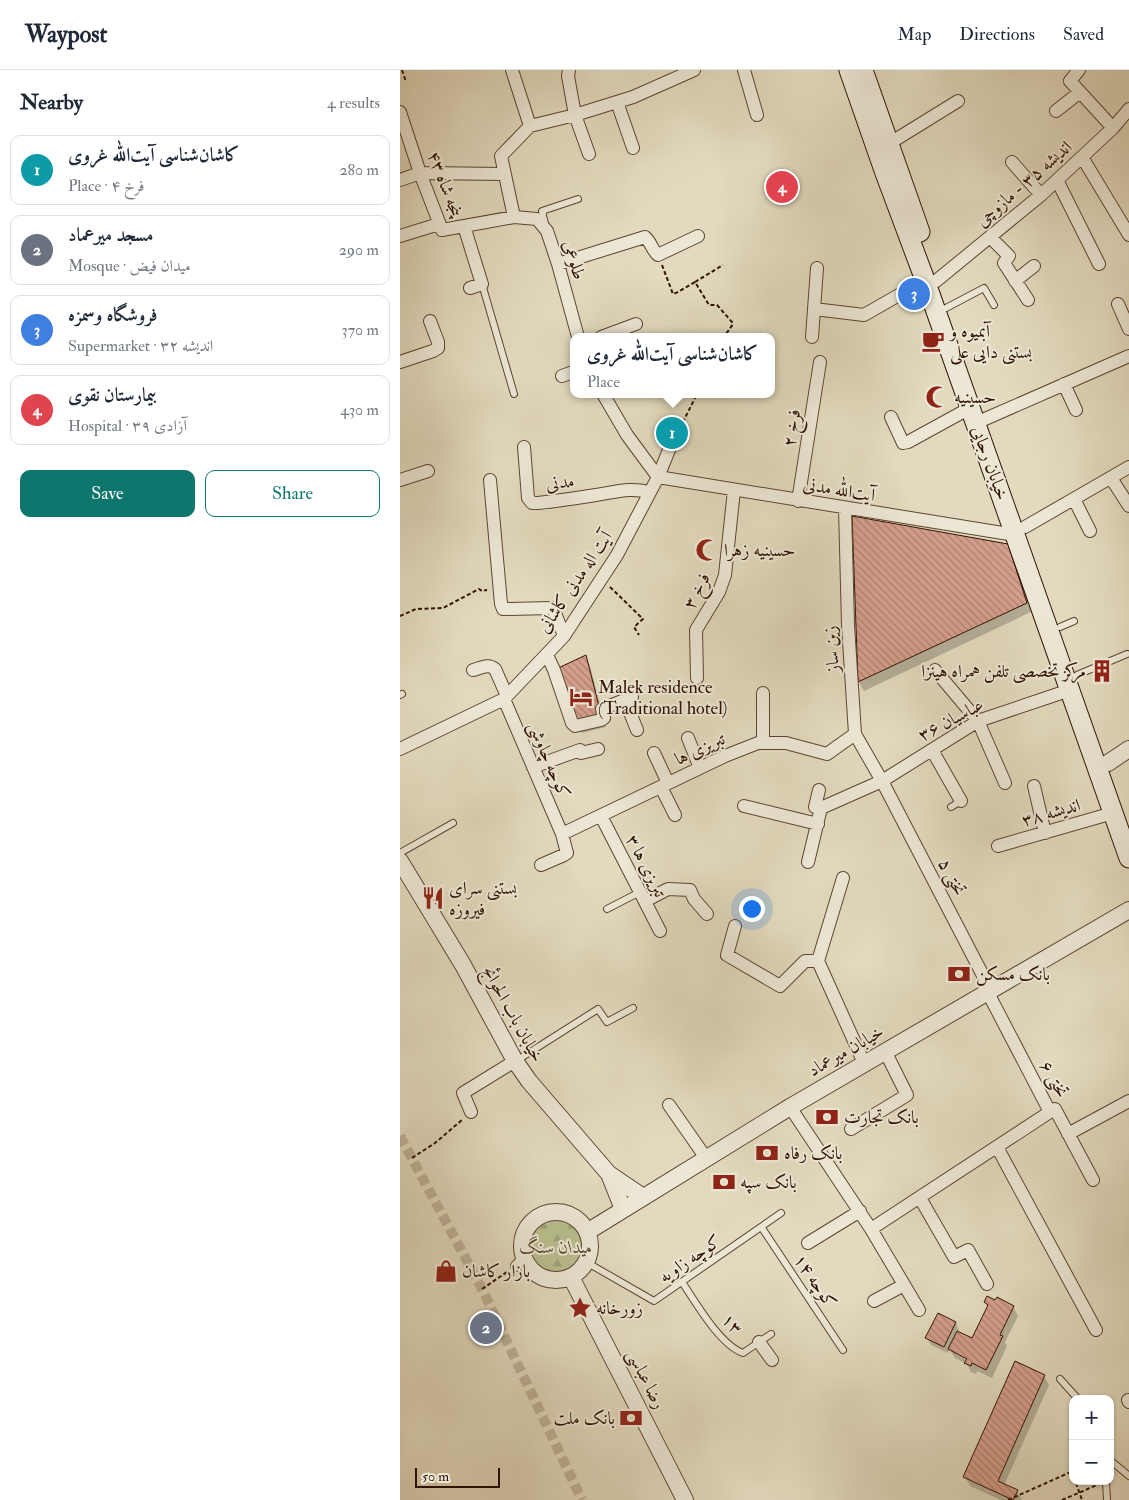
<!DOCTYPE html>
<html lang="en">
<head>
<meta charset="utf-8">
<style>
	body { margin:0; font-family:"IM FELL Double Pica",Amiri,serif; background:#f2f2f3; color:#1f2937 }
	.controls { position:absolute; right:15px; bottom:15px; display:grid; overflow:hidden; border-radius:10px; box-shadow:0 1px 4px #0004 }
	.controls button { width:45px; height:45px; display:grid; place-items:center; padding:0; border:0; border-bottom:1px solid #e0e1e3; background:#fff; color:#1f2937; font:25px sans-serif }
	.scale { position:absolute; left:15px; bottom:12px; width:85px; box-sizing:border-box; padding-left:5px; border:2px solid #301302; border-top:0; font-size:14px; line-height:18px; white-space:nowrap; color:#301302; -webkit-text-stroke:4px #ece7d5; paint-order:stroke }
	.you { position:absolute; left:351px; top:838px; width:18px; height:18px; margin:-12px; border:4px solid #fff; border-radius:50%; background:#1a73e8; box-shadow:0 0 0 8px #1a73e833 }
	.badge { display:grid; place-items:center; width:32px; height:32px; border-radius:50%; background:#0f766e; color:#fff; font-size:16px; font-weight:700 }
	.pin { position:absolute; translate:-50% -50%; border:2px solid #fff; box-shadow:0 1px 5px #0006 }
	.popup { position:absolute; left:170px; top:263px; width:205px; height:65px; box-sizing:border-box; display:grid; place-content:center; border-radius:10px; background:#fff; filter:drop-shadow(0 1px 4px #0005); font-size:16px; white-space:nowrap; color:#747a83 }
	.popup b { font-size:19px; color:#1f2937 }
	.popup::after { content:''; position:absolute; left:50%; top:100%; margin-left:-10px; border:10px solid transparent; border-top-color:#fff }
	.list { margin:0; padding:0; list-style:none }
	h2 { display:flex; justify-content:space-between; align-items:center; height:65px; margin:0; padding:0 20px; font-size:21px }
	h2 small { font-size:16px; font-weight:400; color:#747a83 }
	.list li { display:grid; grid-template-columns:32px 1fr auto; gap:15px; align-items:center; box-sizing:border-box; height:70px; margin:0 10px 10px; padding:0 10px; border:1px solid #e0e1e3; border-radius:10px }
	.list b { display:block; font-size:19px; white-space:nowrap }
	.list p { margin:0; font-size:16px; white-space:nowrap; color:#747a83 }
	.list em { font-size:16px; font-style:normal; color:#747a83 }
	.actions { display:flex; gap:10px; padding:15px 20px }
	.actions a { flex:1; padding:11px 0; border:1px solid #0f766e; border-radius:10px; text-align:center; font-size:18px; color:#0f766e }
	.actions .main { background:#0f766e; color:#fff }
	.map { position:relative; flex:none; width:729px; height:1430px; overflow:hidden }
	header { display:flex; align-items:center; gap:30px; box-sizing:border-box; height:70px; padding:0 25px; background:#fff; border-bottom:1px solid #e0e1e3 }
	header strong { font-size:24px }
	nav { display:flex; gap:28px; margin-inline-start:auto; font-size:18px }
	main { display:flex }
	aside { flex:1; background:#fff }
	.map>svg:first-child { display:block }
</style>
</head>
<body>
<header>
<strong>Waypost</strong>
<nav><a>Map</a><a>Directions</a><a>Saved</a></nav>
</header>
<main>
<aside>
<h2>Nearby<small>4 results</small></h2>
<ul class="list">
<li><span class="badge" style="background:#0f9aa8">1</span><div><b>کاشان‌شناسی آیت‌الله غروی</b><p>Place · فرخ ۴</p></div><em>280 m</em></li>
<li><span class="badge" style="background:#6b7280">2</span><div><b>مسجد میرعماد</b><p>Mosque · میدان فیض</p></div><em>290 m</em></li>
<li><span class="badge" style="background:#3f7fe0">3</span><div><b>فروشگاه وسمزه</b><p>Supermarket · اندیشه ۳۲</p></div><em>370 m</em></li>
<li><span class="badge" style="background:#e0444e">4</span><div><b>بیمارستان نقوی</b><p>Hospital · آزادی ۳۹</p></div><em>430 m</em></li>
</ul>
<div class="actions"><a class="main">Save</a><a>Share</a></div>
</aside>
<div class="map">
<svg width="729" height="1430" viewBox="0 0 729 1430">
	<defs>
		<pattern id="forest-firs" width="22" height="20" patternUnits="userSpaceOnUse" patternTransform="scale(1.25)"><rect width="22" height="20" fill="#b9be8e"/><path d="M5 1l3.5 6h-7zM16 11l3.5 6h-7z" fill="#9fa279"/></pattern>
		<pattern id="building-back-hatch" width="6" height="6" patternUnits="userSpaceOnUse" patternTransform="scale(1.25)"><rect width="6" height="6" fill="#d69f8d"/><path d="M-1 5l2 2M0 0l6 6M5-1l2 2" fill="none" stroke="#ae8071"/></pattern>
	</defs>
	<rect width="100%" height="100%" fill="#e2dabe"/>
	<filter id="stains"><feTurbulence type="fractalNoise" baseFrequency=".004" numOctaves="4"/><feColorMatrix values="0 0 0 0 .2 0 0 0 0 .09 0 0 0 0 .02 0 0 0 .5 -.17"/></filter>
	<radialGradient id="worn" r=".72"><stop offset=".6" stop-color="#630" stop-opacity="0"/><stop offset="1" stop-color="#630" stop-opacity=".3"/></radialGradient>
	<path fill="url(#forest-firs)" stroke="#746848" d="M129 1177a27 27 0 1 1 54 0a27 27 0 1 1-54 0Z"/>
	<path fill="#0003" d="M453,447L607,475L612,484L631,542L464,621L459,612Z
		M185,587L190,596L206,657L182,663L177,654Z
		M704,599L708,606L702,608L699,601Z
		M585,1232L613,1237L618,1246L605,1272L607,1276L592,1308L577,1301L576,1304L571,1302L567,1294L555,1288L550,1280L548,1283L531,1275L527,1268L538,1245L556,1253L559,1260L558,1263L572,1270L588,1238Z
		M644,1306L649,1315L604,1415L617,1421L622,1430H601L570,1416L565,1407Z"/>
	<path fill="url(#building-back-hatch)" stroke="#301302" d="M272,355L278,360L272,370L265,365Z
		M452,446L608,474L627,533L458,612Z
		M186,585L202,648L176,655L154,600Z
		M587,1226L595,1230L597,1227L614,1236L600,1265L603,1266L586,1300L572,1293L571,1296L564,1293L567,1289L548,1279L557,1261L572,1268L588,1235L584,1232Z
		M538,1243L556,1252L544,1277L525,1268Z
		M615,1291L645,1305L598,1411L618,1420L613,1430L563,1407Z"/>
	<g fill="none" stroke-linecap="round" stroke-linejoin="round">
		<path stroke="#beb298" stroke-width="10" stroke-dasharray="10 5" stroke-linecap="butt" d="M0,1066L82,1219L182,1430"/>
		<defs>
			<path id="service" d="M145,154L142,141L178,129
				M82,214L114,324
				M546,238L584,218L594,235
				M660,557L674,551
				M677,605L727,584
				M0,625L2,624
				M551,737L561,731
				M0,783L53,753
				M207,839L240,822
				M116,991L198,939L207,952L233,938
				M362,1158L443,1280
				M186,1192L254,1231L381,1143
				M282,1212C296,1233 320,1275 343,1283L371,1264
				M660,1309L678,1329
				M710,1390L729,1406
				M706,1411L707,1430"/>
			<path id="pedestrian" d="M116,1196L124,1188"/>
			<path id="minor" d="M112,0L130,56
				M169,0L168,6L175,45L189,84
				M344,0L357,45
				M679,0L670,11L713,58
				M217,32L233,78
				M656,41L680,22
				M0,42L20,103L42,160L114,147L137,149L147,161L158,194L178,267
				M130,56L175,45L233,27L294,0
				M490,73L558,31
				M682,87L729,165
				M612,92L641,125
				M0,110L20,103L105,104
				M657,110L699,194
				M114,147L101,86L130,56
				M64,156L82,214L70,218
				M0,166L39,154
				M590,167L609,186L604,193L628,230
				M158,194L245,167C251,172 252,180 258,185L298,166
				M536,211L641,125L713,58L729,39
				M615,211L634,196
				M718,234L729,259
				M414,239L464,245L525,210
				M201,267L236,254
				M412,267L417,198
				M0,292L33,281L38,278V272L30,251
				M162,306L173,302
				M664,314L676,340
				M203,324L227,365L258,407
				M491,347L503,373L508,372L570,338
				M585,349L729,286
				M124,377L128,428L132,433H138C157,431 177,428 196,425C218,422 227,417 250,422
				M258,407L615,465
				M711,408L729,436
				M0,410L28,401
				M90,410L101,534L103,539L153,538L164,566
				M674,429L690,461
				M398,431L420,292
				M445,438L448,555L455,664L482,711L590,919
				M625,457L729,397
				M147,585L154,600L172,653L175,656L201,650L204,648L202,639L232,627
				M73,600C81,598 88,593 95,599L107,626
				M535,600L578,651L605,713
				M297,608L296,560L319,522L325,505L334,420
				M104,629L162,764L167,783L164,785L141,795
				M225,630L237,660
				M288,668L300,698
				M363,673V623
				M0,679L104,629L164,566L217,485L258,407L271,375
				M532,680L561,731
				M254,683L268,713
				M133,697L180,680L181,683L198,679
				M634,716L645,763
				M261,717L275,745
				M419,720L415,737L421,738
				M344,736L418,754
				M201,746L260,861
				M162,764L325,686L358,673H386L427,684L455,664
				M598,776L713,743
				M408,792L421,738L482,711L578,651L670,620
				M443,808L418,891L464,993
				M245,831L268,819L290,820L294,829L307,844
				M335,856L327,885L380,916L405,891H418
				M587,921L650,1042L655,1039L693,1110
				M269,1035L306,1088
				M390,1037L471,1159L519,1240
				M71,1042L63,1023L115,991
				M451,1059L507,1025L485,981
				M668,1064L729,1031
				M597,1077L696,1260
				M520,1128L554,1187L568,1180L587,1214
				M471,1159L650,1042
				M408,1173L460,1141
				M474,1231L504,1215
				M359,1272L372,1290
				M728,1330L729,1332"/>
			<path id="tertiary" d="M708,693L729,679
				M0,791L63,895L115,991L129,1011L209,1104L243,1127
				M209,1104L223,1139
				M122 1176a34 34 0 1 1 68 0a34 34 0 1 1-68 0Z
				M187,1162L390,1037L729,840
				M171,1207L285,1430"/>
			<path id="secondary" d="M449,0L485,103L525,210L729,788
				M463,0L520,162"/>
		</defs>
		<use href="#service" stroke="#5c4531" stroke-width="8"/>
		<use href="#pedestrian" stroke="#5c4531" stroke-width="12"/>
		<use href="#minor" stroke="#5c4531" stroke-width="14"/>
		<use href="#tertiary" stroke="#5c4531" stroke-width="18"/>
		<use href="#secondary" stroke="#301302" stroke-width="21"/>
		<path stroke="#301302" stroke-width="2" stroke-dasharray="4 2.5" stroke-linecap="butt" d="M2,0L6,12
			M262,195L273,224L276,223L295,212L309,235H317L332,252L333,254L324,267
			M295,212L323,195
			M277,364L297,324
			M210,517L243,549L234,557L239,565
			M0,546L16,539L43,538L79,519L82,521L87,520
			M12,1088L35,1073L62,1050
			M82,1219L107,1202
			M676,1413L682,1430
			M608,1430L673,1401
			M662,1430L697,1415"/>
		<use href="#service" stroke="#ece7d5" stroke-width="6"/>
		<use href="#pedestrian" stroke="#ece7d5" stroke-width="10"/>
		<use href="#minor" stroke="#ece7d5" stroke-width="12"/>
		<use href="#tertiary" stroke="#ece7d5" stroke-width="16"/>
		<use href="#secondary" stroke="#ece7d5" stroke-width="19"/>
	</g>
	<defs>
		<symbol id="cafe-bare" viewBox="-9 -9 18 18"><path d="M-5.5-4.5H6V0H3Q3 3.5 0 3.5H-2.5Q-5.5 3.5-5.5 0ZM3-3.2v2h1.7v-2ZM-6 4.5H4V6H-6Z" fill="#8f2418" stroke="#ece7d5" stroke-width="2.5" paint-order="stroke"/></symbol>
		<symbol id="mosque-bare" viewBox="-9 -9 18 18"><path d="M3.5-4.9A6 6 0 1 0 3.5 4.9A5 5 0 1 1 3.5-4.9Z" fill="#8f2418" stroke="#ece7d5" stroke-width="2.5" paint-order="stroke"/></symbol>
		<symbol id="building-bare" viewBox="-9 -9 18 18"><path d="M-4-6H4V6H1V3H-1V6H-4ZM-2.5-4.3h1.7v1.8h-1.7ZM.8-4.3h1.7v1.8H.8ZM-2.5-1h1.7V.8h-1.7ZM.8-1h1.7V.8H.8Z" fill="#8f2418" stroke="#ece7d5" stroke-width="2.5" paint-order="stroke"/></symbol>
		<symbol id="hotel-bare" viewBox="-9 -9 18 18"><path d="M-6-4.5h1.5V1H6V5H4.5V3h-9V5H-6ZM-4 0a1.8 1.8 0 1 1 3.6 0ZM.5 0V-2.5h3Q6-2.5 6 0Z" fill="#8f2418" stroke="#ece7d5" stroke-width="2.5" paint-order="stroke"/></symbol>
		<symbol id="restaurant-bare" viewBox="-9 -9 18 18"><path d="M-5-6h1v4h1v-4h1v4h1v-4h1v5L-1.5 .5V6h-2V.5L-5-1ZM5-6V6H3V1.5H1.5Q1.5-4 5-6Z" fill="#8f2418" stroke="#ece7d5" stroke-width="2.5" paint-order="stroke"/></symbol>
		<symbol id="bank-bare" viewBox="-9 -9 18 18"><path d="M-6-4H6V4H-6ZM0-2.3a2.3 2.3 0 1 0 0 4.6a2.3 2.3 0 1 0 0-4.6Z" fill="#8f2418" stroke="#ece7d5" stroke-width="2.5" paint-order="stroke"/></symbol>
		<symbol id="shop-bare" viewBox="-9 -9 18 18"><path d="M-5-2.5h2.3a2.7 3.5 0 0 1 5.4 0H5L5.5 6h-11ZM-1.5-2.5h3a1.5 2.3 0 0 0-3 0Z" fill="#8f2418" stroke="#ece7d5" stroke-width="2.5" paint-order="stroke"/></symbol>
		<symbol id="sight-bare" viewBox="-9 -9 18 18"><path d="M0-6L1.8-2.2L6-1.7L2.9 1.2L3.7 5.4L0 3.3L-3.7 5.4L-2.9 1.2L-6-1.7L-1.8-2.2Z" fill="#8f2418" stroke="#ece7d5" stroke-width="2.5" paint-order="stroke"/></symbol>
	</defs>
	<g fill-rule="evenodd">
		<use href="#cafe-bare" x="517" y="255" width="32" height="32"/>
		<use href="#mosque-bare" x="521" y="311" width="32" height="32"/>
		<use href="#mosque-bare" x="291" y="464" width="32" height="32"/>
		<use href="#building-bare" x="686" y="585" width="32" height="32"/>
		<use href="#hotel-bare" x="165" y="611" width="32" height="32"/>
		<use href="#restaurant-bare" x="17" y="812" width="32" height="32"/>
		<use href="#bank-bare" x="543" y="888" width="32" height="32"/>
		<use href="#bank-bare" x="411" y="1031" width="32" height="32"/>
		<use href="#bank-bare" x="351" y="1067" width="32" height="32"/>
		<use href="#bank-bare" x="308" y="1096" width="32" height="32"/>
		<use href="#shop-bare" x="30" y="1185" width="32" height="32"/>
		<use href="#sight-bare" x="164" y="1222" width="32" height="32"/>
		<use href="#bank-bare" x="215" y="1332" width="32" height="32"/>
	</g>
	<g text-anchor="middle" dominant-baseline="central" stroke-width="4" stroke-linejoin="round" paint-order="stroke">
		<g font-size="18" fill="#301302" stroke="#ece7d5">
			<text transform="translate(45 114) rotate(69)">پنجه شاه ۴۳</text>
			<text transform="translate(624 114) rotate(-41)">اندیشه ۳۵ - مازوچی</text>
			<text transform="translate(174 190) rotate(73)">طلوعی</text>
			<text transform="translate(392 358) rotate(-81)">فرخ ۲</text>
			<text transform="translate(590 393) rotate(70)">خیابان رجایی</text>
			<text transform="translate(160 413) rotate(-8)">مدنی</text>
			<text transform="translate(439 420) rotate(9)">آیت‌الله مدنی</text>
			<text transform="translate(175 512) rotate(-56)">آیت اله مدنی کاشانی</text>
			<text transform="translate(297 521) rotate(-63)">فرخ ۳</text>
			<text transform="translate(432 579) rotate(-94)">زین ساز</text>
			<text transform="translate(551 650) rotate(-28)">عباسیان ۳۶</text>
			<text transform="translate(300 679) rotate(-25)">تبریزی ها</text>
			<text transform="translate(149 690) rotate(67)">کوچه چاوشی</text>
			<text transform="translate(651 743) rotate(-16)">اندیشه ۳۸</text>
			<text transform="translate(246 796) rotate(63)">تبریزی ها ۳</text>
			<text transform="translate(552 807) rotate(62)">تختی ۵</text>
			<text transform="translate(113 944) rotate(61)">خیابان باب الحوائج</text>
			<text transform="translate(446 981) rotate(-30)">خیابان میرعماد</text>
			<text transform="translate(654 1009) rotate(60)">تختی ۶</text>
			<text transform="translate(290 1189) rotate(-34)">کوچه زاویه</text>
			<text transform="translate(415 1211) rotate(56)">کوچه ۱۴</text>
			<text transform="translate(332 1254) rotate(50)">۱۳</text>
			<text transform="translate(246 1309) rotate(63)">رضا عباسی</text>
		</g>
		<g font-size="18" fill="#301302" stroke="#ece7d5" text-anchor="start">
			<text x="550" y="261">آبمیوه و<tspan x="550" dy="21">بستنی دایی علی</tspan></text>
			<text x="554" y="327">حسینیه</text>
			<text x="324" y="480">حسینیه زهرا</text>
			<text x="686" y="601" text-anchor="end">مرکز تخصصی تلفن همراه هینزا</text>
			<text x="198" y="617">Malek residence<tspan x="198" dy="21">(Traditional hotel)</tspan></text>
			<text x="49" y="818">بستنی سرای<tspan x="49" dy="21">فیروزه</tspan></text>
			<text x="576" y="904">بانک مسکن</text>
			<text x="444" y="1047">بانک تجارت</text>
			<text x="384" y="1083">بانک رفاه</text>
			<text x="340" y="1112">بانک سپه</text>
			<text x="62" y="1201">بازار کاشان</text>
			<text x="196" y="1238">زورخانه</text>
			<text x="215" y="1348" text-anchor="end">بانک ملت</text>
		</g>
		<g font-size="18" font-style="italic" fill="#59462c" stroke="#ece7d5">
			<text x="156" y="1177">میدان سنگ</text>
		</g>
	</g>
	<rect width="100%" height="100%" filter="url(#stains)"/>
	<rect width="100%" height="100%" fill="url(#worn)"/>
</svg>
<div class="controls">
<button>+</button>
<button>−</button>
</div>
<div class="scale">50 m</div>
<div class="you"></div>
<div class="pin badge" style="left:272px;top:363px;background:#0f9aa8">1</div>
<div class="popup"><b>کاشان‌شناسی آیت‌الله غروی</b>Place</div>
<div class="pin badge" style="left:86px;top:1258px;background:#6b7280">2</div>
<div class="pin badge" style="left:514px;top:224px;background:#3f7fe0">3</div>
<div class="pin badge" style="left:382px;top:117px;background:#e0444e">4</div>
</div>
</main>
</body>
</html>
